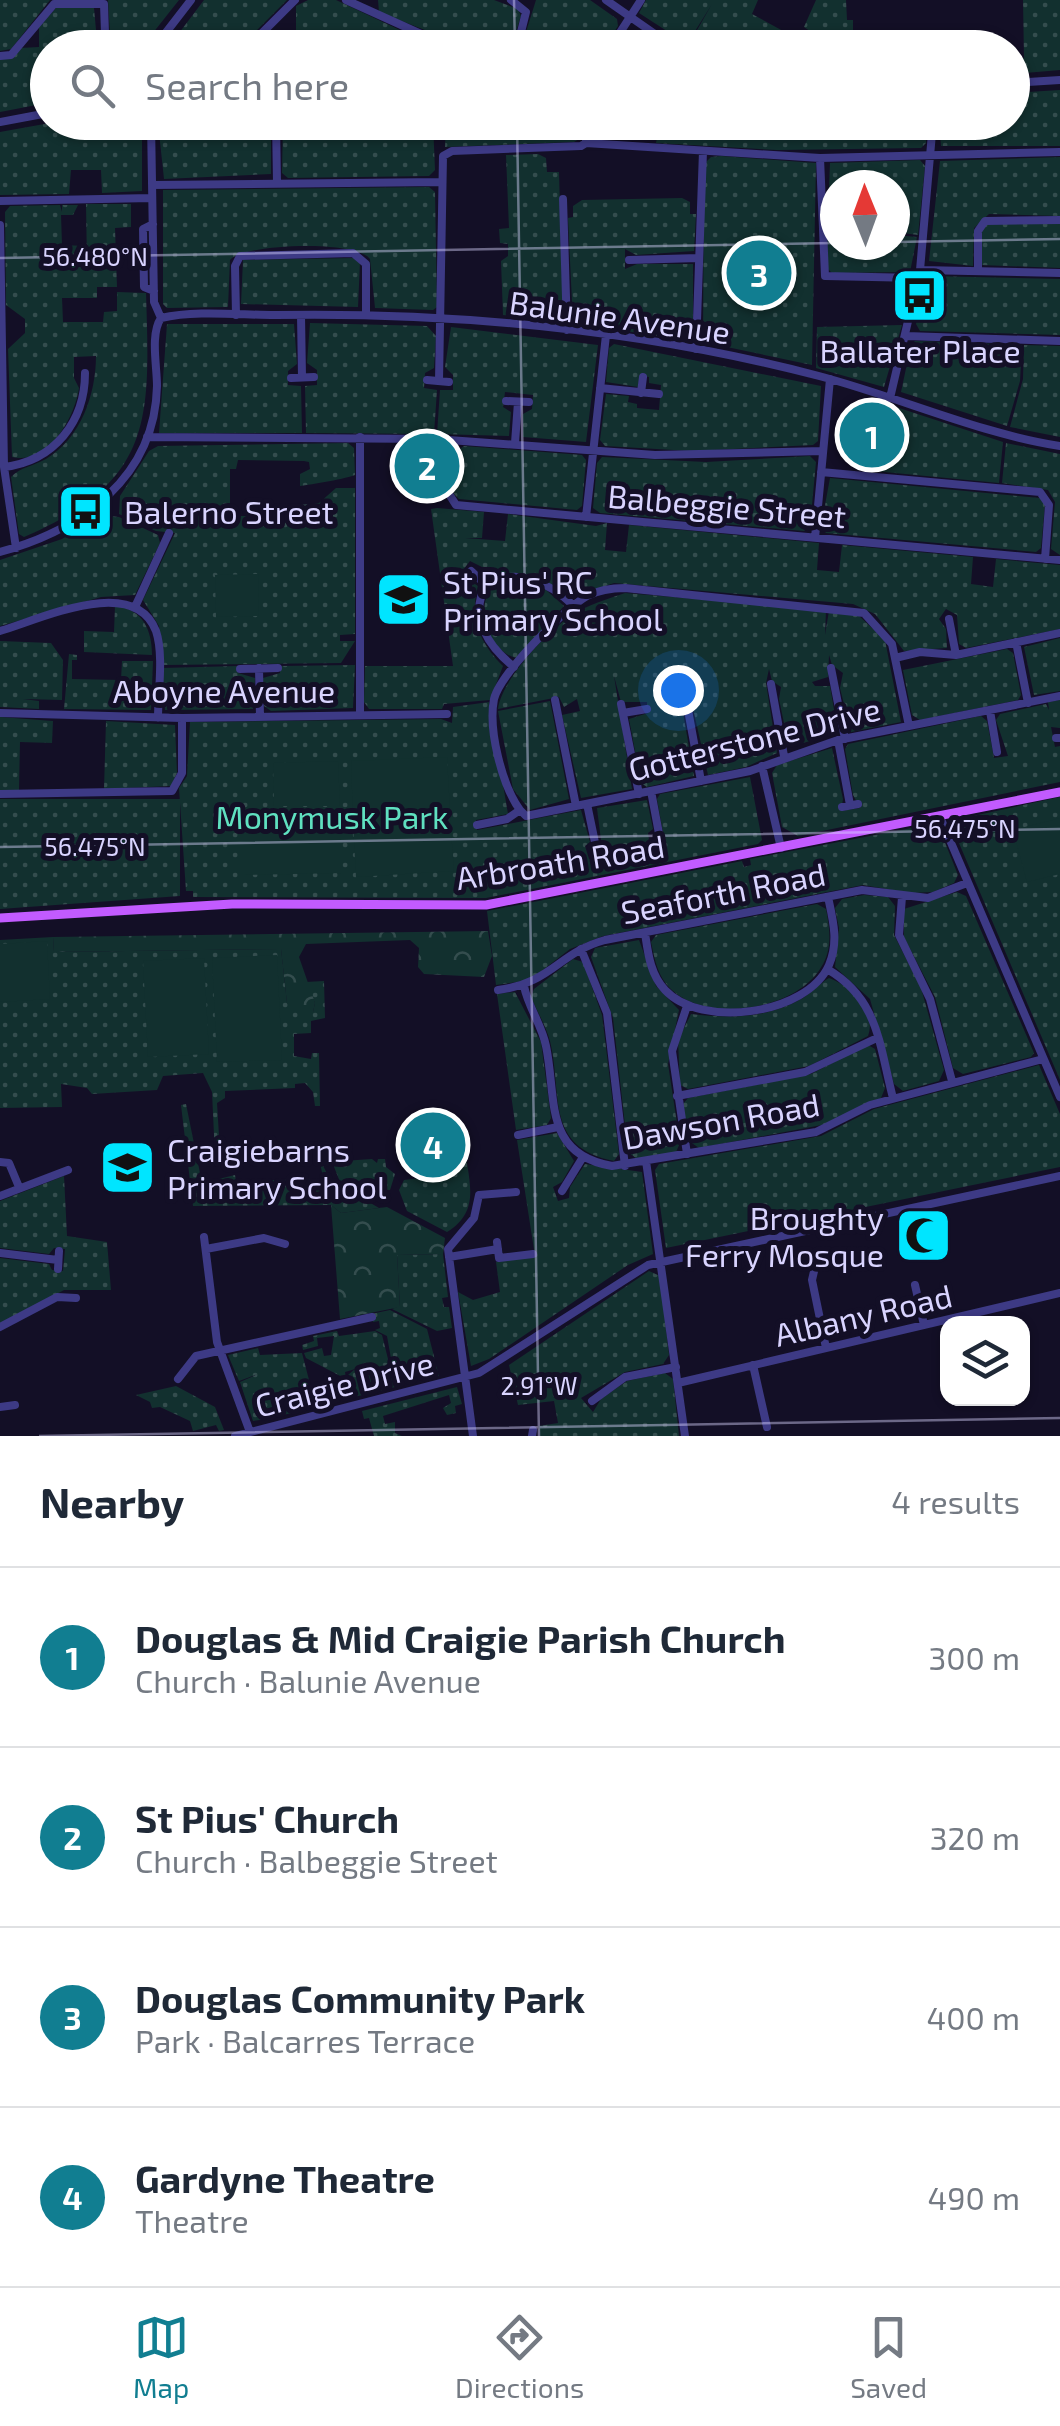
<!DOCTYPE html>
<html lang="en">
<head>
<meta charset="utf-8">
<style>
	body { margin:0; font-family:"Exo 2",sans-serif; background:#f2f2f3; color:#1f2937 }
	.controls { position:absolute; right:30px; bottom:30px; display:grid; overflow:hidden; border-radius:20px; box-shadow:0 2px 8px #0004 }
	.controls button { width:90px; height:90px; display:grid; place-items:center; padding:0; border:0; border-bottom:2px solid #e0e1e3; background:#fff; color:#1f2937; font:50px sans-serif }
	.compass { position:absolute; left:820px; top:170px; width:90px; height:90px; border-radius:50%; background:#fff; box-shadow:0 2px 8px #0004; rotate:359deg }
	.you { position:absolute; left:678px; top:690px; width:35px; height:35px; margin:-25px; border:8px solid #fff; border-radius:50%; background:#1a73e8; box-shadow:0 0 0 15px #1a73e833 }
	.badge { display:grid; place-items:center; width:65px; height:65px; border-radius:50%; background:#117e91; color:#fff; font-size:32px; font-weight:700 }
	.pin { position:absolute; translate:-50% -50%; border:5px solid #fff; box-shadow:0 2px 10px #0006 }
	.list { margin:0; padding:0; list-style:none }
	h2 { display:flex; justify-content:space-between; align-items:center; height:130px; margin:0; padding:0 40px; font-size:42px }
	h2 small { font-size:32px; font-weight:400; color:#747a83 }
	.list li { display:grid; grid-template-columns:65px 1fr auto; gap:30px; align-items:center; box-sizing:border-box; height:180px; padding:0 40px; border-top:2px solid #e0e1e3 }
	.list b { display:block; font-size:38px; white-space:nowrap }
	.list p { margin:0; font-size:32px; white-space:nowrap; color:#747a83 }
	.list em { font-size:32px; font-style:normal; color:#747a83 }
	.icon { flex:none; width:55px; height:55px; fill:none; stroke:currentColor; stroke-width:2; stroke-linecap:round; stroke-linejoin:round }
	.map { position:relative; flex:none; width:1060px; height:1436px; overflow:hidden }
	.search { position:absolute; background:#fff; box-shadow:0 2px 8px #0004; left:30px; right:30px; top:30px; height:110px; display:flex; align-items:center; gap:25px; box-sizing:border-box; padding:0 35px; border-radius:55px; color:#747a83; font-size:38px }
	.sheet { height:850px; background:#fff }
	nav { display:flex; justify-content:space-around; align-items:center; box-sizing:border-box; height:140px; border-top:2px solid #e0e1e3; background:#fff; font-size:28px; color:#747a83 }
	nav a { display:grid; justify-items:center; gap:5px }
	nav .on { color:#117e91 }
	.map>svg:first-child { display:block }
</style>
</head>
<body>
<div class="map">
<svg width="1060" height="1436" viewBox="0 0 1060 1436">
	<defs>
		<pattern id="green-dots" width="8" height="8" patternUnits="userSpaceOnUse" patternTransform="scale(2.5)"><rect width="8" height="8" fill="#12302f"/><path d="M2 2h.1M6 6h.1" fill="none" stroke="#344d4e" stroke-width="1.8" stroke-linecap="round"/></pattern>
		<pattern id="forest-crowns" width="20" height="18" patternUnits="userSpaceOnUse" patternTransform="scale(2.5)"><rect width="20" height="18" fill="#12302f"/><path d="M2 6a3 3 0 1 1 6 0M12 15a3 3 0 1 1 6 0" fill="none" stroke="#344d4e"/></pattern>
	</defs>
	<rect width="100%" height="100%" fill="#130f26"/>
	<path fill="url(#green-dots)" d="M0,0H50L11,49L0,51Z
		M108,0H179L141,48L125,47L110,34Z
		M204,0H287L240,47H174L170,45Z
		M308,0H336L436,47L254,48L266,32H296V6Z
		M378,0H494L518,9L521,16L511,47H468L379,12Z
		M536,0H590L617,19L618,26L604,47L521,48Z
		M646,0H758L752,14L794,37L801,47H763V38L760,47H696L689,44L712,4L687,44L639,13Z
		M816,0H846L847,20H853V46L833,47L804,27Z
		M1023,0H1060V70L1013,74V59L1024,58Z
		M56,8H94L96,30L113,47L48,48L47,103L0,112V59L13,58L21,48L39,47V27Z
		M1060,90V146H941L939,123L1012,122L1013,93Z
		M283,122L433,123L435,170L429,176L288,178L282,173Z
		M50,123H142V191L102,193L101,170H71L69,194L0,195V132Z
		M158,123H271V174L164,179Z
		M446,123V122L581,123L579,139L574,142L445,147Z
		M660,123H926V143L921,148L777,150L656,143Z
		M538,154L546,158L547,172H559L563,316L559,321L503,315L501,261L508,256V244L500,243L499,229L509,228L506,155Z
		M721,156L816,163L812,365L703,342L704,164L711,157Z
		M1060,157V216L989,214L974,228L973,266L929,261L940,161Z
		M920,160L925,166L918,235L895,232V185H835V232H827L830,163Z
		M429,187L435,192L437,307L433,310L375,308L370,259C357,240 244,243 230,260L228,307L167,308L163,304V190Z
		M682,198L690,202V214H696L694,251L636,255L625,249V269L637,264H693V336L685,340L573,323L568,218L573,217V206L582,200Z
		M86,204H131V227L115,228L117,287H97V298H62L63,322H103L104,312L117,311V292L146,293C150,420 154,481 24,537L19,534L11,477C20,467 34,466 46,459C81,438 96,394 96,356L74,357V378L79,388C75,417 48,466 12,457L8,349L25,333V319L6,305L5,212L10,206L60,205L62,212V205H78L73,215H61L62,245L85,246L83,267L87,263Z
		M989,222L1060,223V268L981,265V230Z
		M827,235H835V245H895V235L917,237L910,272L832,273L827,268Z
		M354,258L360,262L358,307L241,304L243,260Z
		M928,276L1060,279V335L920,331L916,324Z
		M310,323L427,326L436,336L434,368L425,373L424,388L437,390L434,434L306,433L305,386L317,385V370L307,363Z
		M167,324H294L297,364L288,371V385L301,386L302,433H159Z
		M902,325L884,387L816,368L817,327Z
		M451,327L598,345L586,442L523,437V414L532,409L533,395L505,392L503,407L511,412L509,436L437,434L440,390H453V375L445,367Z
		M915,341L1022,345L1020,381L1007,426L901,392L911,345Z
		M614,344L821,386L818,441L813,445L691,451L605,446L600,440L606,394L629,396L628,402L637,404V408L659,410L661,385L649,383V377L640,376L638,387L606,382L609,348Z
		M1024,345L1060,346V437L1010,427L1023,379Z
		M896,407L1003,442L999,483L874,471Z
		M348,443L354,448L355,475C349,478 310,485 300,486V474L310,469L309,462L304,461L238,460L236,469H230V507H236L238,516H278L280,507L319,503L336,488H355V634L340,635V641H355L341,663L163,665L159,626L143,600L175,533L156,531L119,514L120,496L149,451L158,446Z
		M1006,443L1060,454V555L1051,549L1055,502L1048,490L1002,483Z
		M464,446L582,455L586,460L582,506L577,510L459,499L454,494L458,450Z
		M810,456L816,462L810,526L804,531L600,513L593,508L597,463L602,457L706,462Z
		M830,478L1040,498L1045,504L1041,548L1036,552L826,533L821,527Z
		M437,508L484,512L482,538H465L505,541L508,514L596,526L607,523L605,550L626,552L629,525L819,543L817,570L839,572L842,545L973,557L971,584L993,587L996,559L1060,565V629L966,648L959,644L957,615L946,609L939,619L946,629L947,648L904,651L875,614L853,604L614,583L574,597C536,576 530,570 485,577L482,567L470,561L463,570L464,577L478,586C469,619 480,643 503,666L490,700L444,704L442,709H369L364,702L365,666H453L431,509Z
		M102,515L119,517L158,535L160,543L135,595L101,597L0,626V560L62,539Z
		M515,581L546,590L564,606L516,658C490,652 475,610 491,588Z
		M625,593L826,610L825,635L829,611L858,615L885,640L901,722L851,732L840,688L843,673L832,665L829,655L828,677L812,682L815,686H830L838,733L789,747L779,699L781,687L772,681L769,669L766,683L777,753L746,767L708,775L692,704L697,701L696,693L685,686L681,672L679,690L694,776L647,787L641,783L629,719L648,713L647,702H621L614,676L632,789L581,798L562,715L580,711L577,699L564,707L559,697L498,709C502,679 547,632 572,615C587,605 608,599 625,593Z
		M115,606C143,609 152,630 152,655L84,652V631L114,632Z
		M1060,638V691L1034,695L1024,647Z
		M0,641L51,643L63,660L62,700L23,699L39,701V709L0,707Z
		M1007,649L1013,653L1021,695L1018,700L920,720L912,715L903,670Z
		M69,654L77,655V660H72V679L121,680L122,661H153L151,710L64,709Z
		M355,665L353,708L271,711L264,706L263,678L280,673V666Z
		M238,666V673L255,678L253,709L165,710L162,668Z
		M1060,700V728L1051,727L1055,747L1060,746V782L798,836L782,827L772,773L777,765L832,748L843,799L841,811L860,808L853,795L845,749L848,744L981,716L987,721L994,758L1008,756L996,720L1000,714L1046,704L1049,710L1048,702Z
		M550,701L569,799L530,810L513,789L498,711Z
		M489,702L508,814L476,820L477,830L581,810L590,842L585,846L589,859L603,856L597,808L647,800L653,829L648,833L650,846L665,844L657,799L660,794L750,777L762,840L758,844L486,898L193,897V891H186L179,788L187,776L190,722L441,719L452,723L453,707Z
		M0,717L53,721L52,743L20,742L19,790H0Z
		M106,721L175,725L177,773L171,786L104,789Z
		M1060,797V1080L953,829L973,816Z
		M0,799H180V896L0,909Z
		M927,825L940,830L958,875L954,883L933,892L910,893L863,885L603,936L570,949L530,980L496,985L487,911L742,861L744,867L751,865L750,859Z
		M957,892L966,896L1034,1053L1031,1057L963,1074L953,1068L935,997L904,937V909Z
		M864,895L888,897L895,906L894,935L921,988L944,1070L939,1081L903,1091L894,1084L870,999L835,967L839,928L835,908L842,899Z
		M817,904L826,909C830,930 833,950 820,969C794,1010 709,1023 673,991C658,978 655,961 651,942L656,935Z
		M53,937L54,952L281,949L287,1003L313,1012L315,1003L306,982L324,981L325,1018L311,1021V1033L294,1034V1056L311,1059L312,1053H319L320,1106H315L313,1092L305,1083L295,1084V1088L225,1091V1098L217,1103L219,1136L228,1169L215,1156L212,1092L203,1073L163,1076L157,1090L92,1094L87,1088L61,1084L62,1107L0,1108V940Z
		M639,940L656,986L679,1010L668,1064L680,1143L676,1152L637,1159L628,1152L613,1018L591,957L595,948Z
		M573,959L583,962L602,1015L619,1154L614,1161C544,1147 563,1095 550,1041C546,1026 537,1011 531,997L534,989Z
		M829,978C851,986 877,1011 868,1036L809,1066L688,1089L680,1085L678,1040L691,1014C729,1019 769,1018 803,998C813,992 820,983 829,978Z
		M515,992L541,1042L551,1118L547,1125L516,1130L497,994Z
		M868,1045L875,1049L885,1088L881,1098L827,1124L699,1148L689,1141L683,1104L688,1098L811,1074Z
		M1039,1065L1060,1114V1167L666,1248L655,1170L659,1164L821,1136L874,1109Z
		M186,1104L202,1183L235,1175L236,1181L315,1179L324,1182L319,1158L337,1193L362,1198L379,1208L341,1213L331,1205L193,1206L181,1105Z
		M557,1133L574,1161L562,1182L553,1187L558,1201L569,1198L570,1187L585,1164L642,1172L653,1254L628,1265L489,1359L471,1366L458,1292L473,1300L500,1292L496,1262L535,1256L517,1140Z
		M465,1143C466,1177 484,1209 447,1232L407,1211L399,1190L404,1180L429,1177L428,1165H419V1158L449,1157V1144Z
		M338,1153L343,1161L372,1159L377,1163L378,1159H385L386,1167L395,1174L390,1190L342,1187L329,1154Z
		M64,1176L67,1236L107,1242L111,1290H64L0,1324V1258L49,1264L52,1270L63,1271L65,1249L54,1248L49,1254L0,1248V1201Z
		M443,1254L448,1297L442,1298L444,1307H449L452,1328L437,1331L392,1309L400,1306L397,1255Z
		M649,1271L660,1276L669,1355L663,1364L625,1372L581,1398L593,1412L601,1399L627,1381L665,1373L673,1379L679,1436H540L539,1426L558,1423L554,1401L518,1405L509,1365Z
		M390,1310L427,1329L439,1376L395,1381L387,1336L375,1330L380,1328L379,1321L373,1322L371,1314Z
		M337,1331L339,1336L375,1331L382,1335L395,1387L354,1397L348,1375L355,1369L345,1372L346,1379L306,1358L304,1353L322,1348L324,1356L331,1355L334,1336L317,1338L318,1346L303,1350L302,1345L314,1341L313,1336Z
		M258,1348L260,1355L302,1353L316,1407L275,1417L273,1412L274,1418L253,1421L240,1382L258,1374L239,1381L228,1355Z
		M176,1386L215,1407L224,1430L219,1431L216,1425L193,1431L190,1421L160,1407L152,1408L150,1402L136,1395Z
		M457,1387L462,1404L455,1406L456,1413L447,1415L443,1408L451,1403L449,1395L383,1416L385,1424L395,1422V1433L402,1436H374L369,1418L364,1419L362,1411Z"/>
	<path fill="url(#forest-crowns)" d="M488,931L492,956L484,977L424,974L418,967L419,948L410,940L306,944L299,957L315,1003L313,1012L302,1016L287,1003L281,949L54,952L53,937Z
		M331,1205L341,1213L387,1207L445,1238L443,1254L397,1255L400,1307L340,1319Z"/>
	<path fill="#12302f" d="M258,574L259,616L216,617L215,575Z
		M447,757L450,811L353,817L351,761Z
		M338,761L340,806H274L273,763Z
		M342,813V873L242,875V815Z
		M450,817L454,871L356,877L353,822Z
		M1060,818V874L1027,882L1013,830Z
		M47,941L50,999L0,1002V944Z
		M277,955L282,1060L217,1062L212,958Z
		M204,958L209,1054L148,1057L143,961Z"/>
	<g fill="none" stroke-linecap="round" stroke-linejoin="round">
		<path stroke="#3d3a85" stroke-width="8" d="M346,0L452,48
			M511,0L526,12L517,48
			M606,0L675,48
			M154,48L191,0
			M247,48L295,0
			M610,48L641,0
			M0,56L11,55L54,4H104L105,33L119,48
			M1012,83L1060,80
			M0,122L48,113
			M276,122L277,183
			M439,122V127
			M586,143L820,158L1060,152
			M820,158L825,276L918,278
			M152,185L441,182
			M563,199L567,330
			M0,201L152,198
			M153,224L143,229L144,287L154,291
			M0,225L4,467L16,548
			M629,260L699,258
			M920,270L1060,273
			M978,271V231L985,221L1060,220
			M236,315L235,266L240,256L353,253L366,264V315
			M301,315L302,377
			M161,318C196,310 239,315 275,315C457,312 642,330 819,376C899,397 977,433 1060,446
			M906,336L1060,341
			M696,349L703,151
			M291,378L314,377
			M427,380L449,382
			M439,381L443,156L452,151L581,146L586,143V122
			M600,388L659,394
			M641,393L643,377
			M890,398L920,270L933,122
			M506,401L529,402
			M147,437L435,439L655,455L823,451
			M453,441L449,494L456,505L1060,560
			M515,443L518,402
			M4,467C54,461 85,422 85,373
			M821,472L1040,492L1049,505L1045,559
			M586,517L606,335
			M815,538L830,379
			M0,552C81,530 155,478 157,386C157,366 150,334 161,318L154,302L151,122
			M471,571L486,585
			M135,607L169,533
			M949,619L956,655
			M0,631C41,619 134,574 156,631C164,655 158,692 158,718
			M1016,642L1028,703
			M895,658L920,652L956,655L1060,633
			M514,667C489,647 468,617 486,585C517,566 550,583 574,606
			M259,668L260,717
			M831,668L845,739
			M240,669L278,668
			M771,684L784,756
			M684,688L701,781
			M555,700L576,806
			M621,704L639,794
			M990,711L997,752
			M0,713L182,718L447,714
			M623,713L647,709
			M360,715V437
			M1056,738H1060
			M838,740L850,805
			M762,766L781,848
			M651,791L660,839
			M0,794L172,791L182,773V718
			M587,804L597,852
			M842,807L858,804
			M520,810C502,785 488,730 494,699C500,674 564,609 587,596C599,590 611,588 625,588L864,613L892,644L909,726
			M940,817L1060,1097
			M477,825L507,819L520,810L526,816L750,771L838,740L1060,696
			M902,897L899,935L930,999L952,1081
			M645,933C648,953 650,974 665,990C701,1029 807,1015 829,965C839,942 833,920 828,897
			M581,949L607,1013L625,1166
			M827,969C879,999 879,1045 893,1098
			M524,986C528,1007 542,1025 546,1046C557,1099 543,1154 612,1166L816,1132L870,1105L1043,1059
			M498,990C552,983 558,953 605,940L862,890L928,898L967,883
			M677,1096L805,1072L877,1038
			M518,1135L558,1127
			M687,1154L672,1051L687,1006
			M646,1161L685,1436
			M0,1162L9,1163L19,1187
			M562,1191L583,1157
			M0,1196L68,1170
			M204,1237L217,1342L250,1432
			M497,1242L499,1258L533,1254
			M206,1249L264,1238L285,1244
			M0,1253L58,1260
			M449,1257L498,1249
			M815,1267L812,1280L826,1348
			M58,1269L59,1251
			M915,1285L924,1325
			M0,1327L57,1297L76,1298
			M753,1365L767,1427
			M178,1379L196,1356L372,1317
			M678,1383L1060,1293
			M592,1401L625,1377L676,1367
			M0,1407L15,1405
			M235,1436L479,1373L648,1265L1060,1176
			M473,1436L448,1249L474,1218L479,1195L516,1192
			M532,1436L533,1430"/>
		<path stroke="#c25bff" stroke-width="9" d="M0,918L232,904L486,905L1060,792"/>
	</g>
	<path fill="none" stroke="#d9d4ff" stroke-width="2.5" stroke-opacity="0.45" d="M514,0L515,48M517,122L539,1436M895,242L1060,239M0,258L835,243M0,847L1060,829M39,1436L1060,1418"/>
	<defs>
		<symbol id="bus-square" viewBox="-11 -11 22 22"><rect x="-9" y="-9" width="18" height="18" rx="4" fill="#00e5ff" stroke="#130f26"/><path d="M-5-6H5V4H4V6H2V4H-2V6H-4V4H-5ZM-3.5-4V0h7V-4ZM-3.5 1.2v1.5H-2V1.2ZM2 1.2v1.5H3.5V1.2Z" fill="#111"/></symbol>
		<symbol id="school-square" viewBox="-11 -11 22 22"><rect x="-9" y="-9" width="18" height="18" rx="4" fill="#00e5ff" stroke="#130f26"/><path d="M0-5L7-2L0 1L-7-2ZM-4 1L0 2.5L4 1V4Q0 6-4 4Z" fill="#111"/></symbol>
		<symbol id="mosque-square" viewBox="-11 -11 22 22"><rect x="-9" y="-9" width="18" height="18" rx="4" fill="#00e5ff" stroke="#130f26"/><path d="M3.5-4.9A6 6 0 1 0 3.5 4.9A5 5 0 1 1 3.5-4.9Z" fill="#111"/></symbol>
	</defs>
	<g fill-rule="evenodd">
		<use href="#bus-square" x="888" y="264" width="63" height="63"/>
		<use href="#bus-square" x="54" y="480" width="63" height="63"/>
		<use href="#school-square" x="372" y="568" width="63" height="63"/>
		<use href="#school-square" x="96" y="1136" width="63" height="63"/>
		<use href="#mosque-square" x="892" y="1204" width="63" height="63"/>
	</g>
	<g text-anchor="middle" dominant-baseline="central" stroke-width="10" stroke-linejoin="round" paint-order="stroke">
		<g font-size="32" fill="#d9d4ff" stroke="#130f26">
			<text transform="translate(620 316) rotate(8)">Balunie Avenue</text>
			<text transform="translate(727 505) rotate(5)">Balbeggie Street</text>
			<text x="224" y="690">Aboyne Avenue</text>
			<text transform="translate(754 738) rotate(-14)">Gotterstone Drive</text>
			<text transform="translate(560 861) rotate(-9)">Arbroath Road</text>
			<text transform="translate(723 892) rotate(-11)">Seaforth Road</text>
			<text transform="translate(721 1120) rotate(-10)">Dawson Road</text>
			<text transform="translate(863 1314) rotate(-13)">Albany Road</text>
			<text transform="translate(344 1383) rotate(-14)">Craigie Drive</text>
		</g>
		<g font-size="32" fill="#d9d4ff" stroke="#130f26" text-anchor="start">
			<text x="920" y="350" text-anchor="middle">Ballater Place</text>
			<text x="124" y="511">Balerno Street</text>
			<text x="443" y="581">St Pius' RC<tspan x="443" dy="37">Primary School</tspan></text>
			<text x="167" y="1149">Craigiebarns<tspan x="167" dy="37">Primary School</tspan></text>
			<text x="884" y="1217" text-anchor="end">Broughty<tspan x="884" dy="37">Ferry Mosque</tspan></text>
		</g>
		<g font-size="32" fill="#5fe0c0" stroke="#130f26">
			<text x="332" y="816">Monymusk Park</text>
		</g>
	</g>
	<g font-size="25" text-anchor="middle" fill="#d9d4ff" stroke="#130f26" stroke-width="10" stroke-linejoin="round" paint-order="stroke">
		<text x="95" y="266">56.480°N</text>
		<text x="965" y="838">56.475°N</text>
		<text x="95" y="856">56.475°N</text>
		<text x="539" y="1395">2.91°W</text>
	</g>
</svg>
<div class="controls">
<button><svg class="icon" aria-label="layers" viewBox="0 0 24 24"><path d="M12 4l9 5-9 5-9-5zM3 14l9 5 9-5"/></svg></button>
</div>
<svg class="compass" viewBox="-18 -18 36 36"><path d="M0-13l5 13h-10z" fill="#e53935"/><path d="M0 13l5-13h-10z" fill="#747a83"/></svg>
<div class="you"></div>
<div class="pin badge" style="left:872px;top:435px">1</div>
<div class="pin badge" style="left:427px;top:466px">2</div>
<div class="pin badge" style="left:759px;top:273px">3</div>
<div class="pin badge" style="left:433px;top:1145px">4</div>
<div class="search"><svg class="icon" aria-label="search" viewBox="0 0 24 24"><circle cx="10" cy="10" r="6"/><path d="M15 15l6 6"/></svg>Search here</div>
</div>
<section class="sheet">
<h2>Nearby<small>4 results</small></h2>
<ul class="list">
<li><span class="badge">1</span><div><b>Douglas &amp; Mid Craigie Parish Church</b><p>Church · Balunie Avenue</p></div><em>300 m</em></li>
<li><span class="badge">2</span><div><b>St Pius' Church</b><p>Church · Balbeggie Street</p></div><em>320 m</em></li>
<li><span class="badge">3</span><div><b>Douglas Community Park</b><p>Park · Balcarres Terrace</p></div><em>400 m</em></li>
<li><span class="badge">4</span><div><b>Gardyne Theatre</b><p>Theatre</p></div><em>490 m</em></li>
</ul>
</section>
<nav>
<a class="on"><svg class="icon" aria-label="map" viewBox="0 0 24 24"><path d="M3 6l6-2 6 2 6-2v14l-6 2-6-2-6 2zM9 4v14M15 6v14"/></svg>Map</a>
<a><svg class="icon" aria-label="directions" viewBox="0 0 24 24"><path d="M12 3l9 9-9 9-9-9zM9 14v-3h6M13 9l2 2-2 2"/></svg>Directions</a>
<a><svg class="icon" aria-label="saved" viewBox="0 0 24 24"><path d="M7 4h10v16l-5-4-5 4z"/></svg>Saved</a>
</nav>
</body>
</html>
